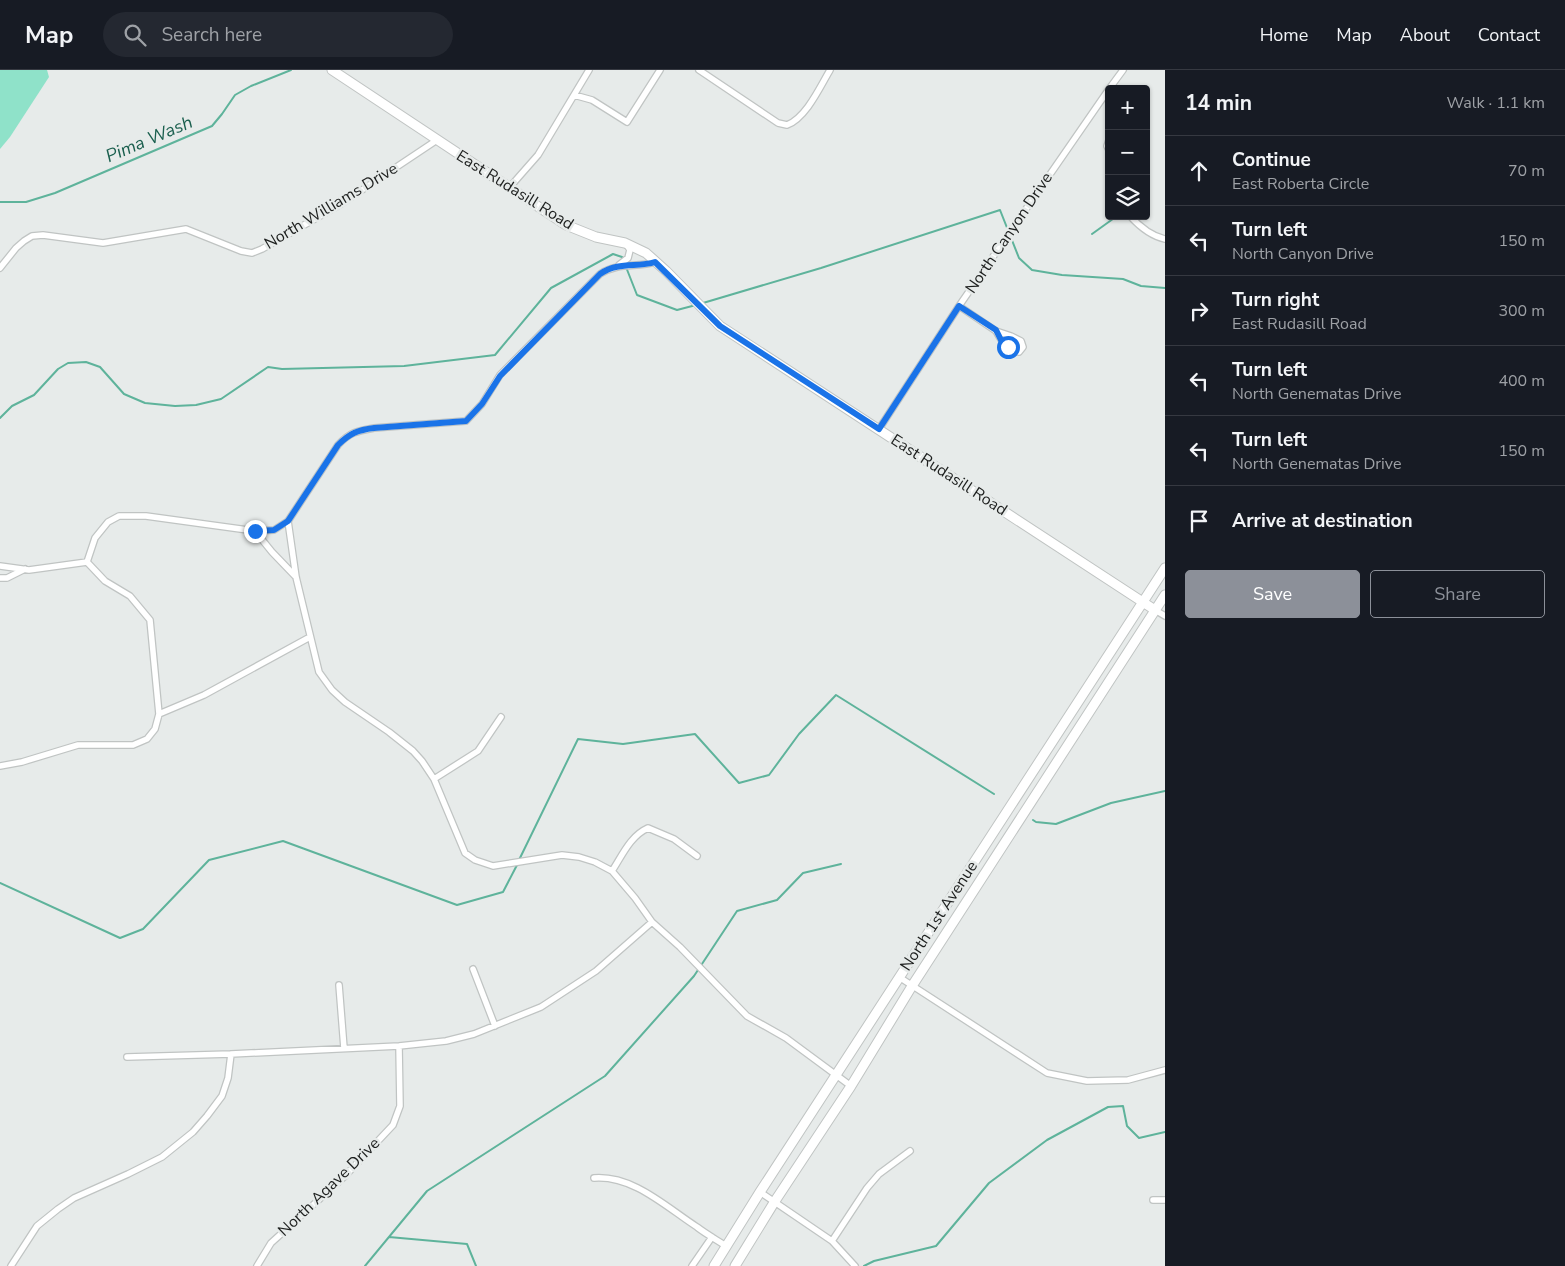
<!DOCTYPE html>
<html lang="en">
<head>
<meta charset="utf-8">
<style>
	body { margin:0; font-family:"Nunito Sans",sans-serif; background:#242831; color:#f1f3f6 }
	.controls { position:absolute; right:15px; top:15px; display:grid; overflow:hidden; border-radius:5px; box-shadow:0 1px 4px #0004 }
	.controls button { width:45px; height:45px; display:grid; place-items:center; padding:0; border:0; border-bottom:1px solid #363941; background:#171b24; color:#f1f3f6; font:25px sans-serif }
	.stop { position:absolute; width:15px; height:15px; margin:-11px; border:4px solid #1a73e8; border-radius:50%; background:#fff }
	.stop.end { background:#1a73e8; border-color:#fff; box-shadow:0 1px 5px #0008 }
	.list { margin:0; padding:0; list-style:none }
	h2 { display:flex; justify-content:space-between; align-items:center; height:65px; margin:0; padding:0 20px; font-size:21px }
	h2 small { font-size:16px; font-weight:400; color:#9ea1a6 }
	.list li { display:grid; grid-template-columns:32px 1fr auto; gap:15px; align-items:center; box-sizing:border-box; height:70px; padding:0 20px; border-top:1px solid #363941 }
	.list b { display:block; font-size:19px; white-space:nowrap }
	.list p { margin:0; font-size:16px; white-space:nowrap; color:#9ea1a6 }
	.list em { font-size:16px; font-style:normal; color:#9ea1a6 }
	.actions { display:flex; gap:10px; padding:15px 20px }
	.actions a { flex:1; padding:11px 0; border:1px solid #8c9099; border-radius:5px; text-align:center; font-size:18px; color:#8c9099 }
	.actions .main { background:#8c9099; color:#fff }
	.icon { flex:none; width:28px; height:28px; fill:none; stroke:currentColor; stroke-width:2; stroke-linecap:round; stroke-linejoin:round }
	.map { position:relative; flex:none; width:1165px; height:1196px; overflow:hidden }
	header { display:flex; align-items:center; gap:30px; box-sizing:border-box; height:70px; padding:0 25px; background:#171b24; border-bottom:1px solid #363941 }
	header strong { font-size:24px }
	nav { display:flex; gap:28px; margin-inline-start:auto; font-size:18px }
	.search { width:350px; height:45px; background:#242831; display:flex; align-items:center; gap:12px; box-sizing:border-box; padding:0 18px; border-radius:28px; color:#9ea1a6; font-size:19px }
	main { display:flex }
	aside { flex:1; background:#171b24 }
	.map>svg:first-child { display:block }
</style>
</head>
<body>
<header>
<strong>Map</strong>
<div class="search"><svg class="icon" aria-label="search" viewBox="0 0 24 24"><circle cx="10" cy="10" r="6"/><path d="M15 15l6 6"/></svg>Search here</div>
<nav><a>Home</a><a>Map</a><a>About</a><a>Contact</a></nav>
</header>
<main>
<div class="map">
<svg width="1165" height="1196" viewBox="0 0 1165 1196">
	<rect width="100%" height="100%" fill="#e7ebea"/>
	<path fill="#8fe2c9" d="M0,0H47L49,7L10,67L0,79Z"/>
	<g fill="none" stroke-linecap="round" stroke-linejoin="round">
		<path stroke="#5eb39b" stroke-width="2" d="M0,132H26L55,123L212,56L222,44L235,25L251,16L291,0
			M1092,164L1117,146
			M626,197L637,225L677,240L696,235
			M703,233L821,198L1000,140L1019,188L1032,200L1062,205L1123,209L1141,216L1165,218
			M0,348L12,336L34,325L58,299L68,293L86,292L100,297L124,324L145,333L175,336L196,335L221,329L268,297L282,299L404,296L495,285L551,218L613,184L622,187L623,190
			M1033,750L1036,752L1056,754L1111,733L1165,721
			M519,790L578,669L623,674L695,664L739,713L769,705L799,664L836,625L994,724
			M0,813L120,868L143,859L209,790L283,771L457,835L503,822L517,795
			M389,1167L467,1174L476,1196
			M365,1196L427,1121L605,1006L694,906L737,841L777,830L803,803L841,794
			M864,1196L874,1191L936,1176L989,1113L1047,1070L1108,1037L1123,1036L1127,1056L1139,1068L1165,1062"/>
		<defs>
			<path id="street" d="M699,0L778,53L787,55C806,48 820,17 830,0
				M1109,19L1123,0
				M574,25L592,30L627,52L660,0
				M1109,70L1107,76L1109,80
				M509,118L538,85L589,0
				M1130,146C1140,157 1151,166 1165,169
				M619,195L628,188L630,180L627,175
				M0,198L16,178L24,171L32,166L43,165L103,173L186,159L241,181L252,183L262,179L341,134L437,70
				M959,236L996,261L1011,266L1021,271L1023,277L1019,282C1007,281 1001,270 996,261
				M879,359L959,236L1109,19
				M288,451L296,507L319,602L332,620L345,632L389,662L413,681L422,691L434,709L465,783L475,790L493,796L562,785L579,787L595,792L612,801L635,828L652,852L680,877L747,946L786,968L851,1016
				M255,461L272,482L296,507
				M0,496L29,500L87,492
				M0,508H7L25,499
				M1155,540L1165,546
				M159,644L204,625L310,567
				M0,696L22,692L78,675H133L147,669L155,659L159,644L150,550L130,526L105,511L87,492L95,468L108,452L119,446H146L255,461L274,460L288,451L338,375C350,362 357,361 374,358L466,351L482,334L500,305L600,204C618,192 637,198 655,192
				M434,709L478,681L501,647
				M612,801C622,786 630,766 648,758L674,769L697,786
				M473,899L495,956
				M899,907L1047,1003L1087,1011L1128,1010L1165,1000
				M339,915L344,978
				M127,987L231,984L399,976L446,971L474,964L541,937L596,901L652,852
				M594,1108C633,1105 666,1137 697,1157C706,1164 717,1170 726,1176
				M760,1122L832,1171L855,1196
				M1153,1130H1165
				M832,1171L867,1118L879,1104L910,1081
				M11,1196L37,1156L58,1139L74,1128L128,1104L162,1087L193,1062L207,1046L222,1026L228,1008L231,984
				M257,1196L271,1173L345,1106L393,1055L400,1036L399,976
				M692,1196L712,1167"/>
			<path id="secondary" d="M332,0L566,155L596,167L625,173L646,183L666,201L720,256L1155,540
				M714,1196L760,1122L1165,498
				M735,1196L775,1131L851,1016L912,916L1165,525"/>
		</defs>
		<use href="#street" stroke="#c0c4c3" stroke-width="8"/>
		<use href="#secondary" stroke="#c0c4c3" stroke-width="11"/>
		<use href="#street" stroke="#fff" stroke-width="5.5"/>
		<use href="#secondary" stroke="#fff" stroke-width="9"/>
	</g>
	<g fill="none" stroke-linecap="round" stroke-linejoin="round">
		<path stroke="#1a73e8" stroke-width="6" d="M255,461L274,460L288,451L338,375C350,363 358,360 374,358L466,351L482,334L500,306L600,204C619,191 637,198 655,192L720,256L879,359L959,236L996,260L1002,272L1008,277"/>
	</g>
	<g text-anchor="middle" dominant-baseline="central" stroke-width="5" stroke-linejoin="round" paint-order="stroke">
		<g font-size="16" fill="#1d1f1e" stroke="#e7ebea">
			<text transform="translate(515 120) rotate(32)">East Rudasill Road</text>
			<text transform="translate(331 136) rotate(-31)">North Williams Drive</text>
			<text transform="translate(1009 163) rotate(-56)">North Canyon Drive</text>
			<text transform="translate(949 405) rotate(33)">East Rudasill Road</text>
			<text transform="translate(939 846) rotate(-57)">North 1st Avenue</text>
			<text transform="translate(329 1117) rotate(-44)">North Agave Drive</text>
		</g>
		<g font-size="18" font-style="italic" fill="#1a5f4e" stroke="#e7ebea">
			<text transform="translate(149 69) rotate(-23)">Pima Wash</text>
		</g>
	</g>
</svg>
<div class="controls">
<button>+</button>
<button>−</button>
<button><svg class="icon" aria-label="layers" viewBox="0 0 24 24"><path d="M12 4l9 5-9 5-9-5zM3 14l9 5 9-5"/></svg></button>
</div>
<div class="stop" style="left:1008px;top:277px"></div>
<div class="stop end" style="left:255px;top:461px"></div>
</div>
<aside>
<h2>14 min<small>Walk · 1.1 km</small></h2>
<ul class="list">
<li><svg class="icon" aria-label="ahead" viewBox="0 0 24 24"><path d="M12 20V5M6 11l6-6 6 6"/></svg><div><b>Continue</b><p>East Roberta Circle</p></div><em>70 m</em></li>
<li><svg class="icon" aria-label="left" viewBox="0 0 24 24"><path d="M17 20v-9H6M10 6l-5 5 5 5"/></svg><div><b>Turn left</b><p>North Canyon Drive</p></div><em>150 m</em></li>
<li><svg class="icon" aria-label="right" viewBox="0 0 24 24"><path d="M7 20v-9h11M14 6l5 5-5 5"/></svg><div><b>Turn right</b><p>East Rudasill Road</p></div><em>300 m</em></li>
<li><svg class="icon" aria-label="left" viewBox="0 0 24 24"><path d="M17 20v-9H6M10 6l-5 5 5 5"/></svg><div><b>Turn left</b><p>North Genematas Drive</p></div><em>400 m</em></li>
<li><svg class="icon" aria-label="left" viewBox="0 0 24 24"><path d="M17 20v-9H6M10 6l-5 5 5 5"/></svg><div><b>Turn left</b><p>North Genematas Drive</p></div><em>150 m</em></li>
<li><svg class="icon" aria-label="arrive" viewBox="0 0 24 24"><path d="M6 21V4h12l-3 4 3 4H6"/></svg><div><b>Arrive at destination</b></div></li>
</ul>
<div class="actions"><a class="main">Save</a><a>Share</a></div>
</aside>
</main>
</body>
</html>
